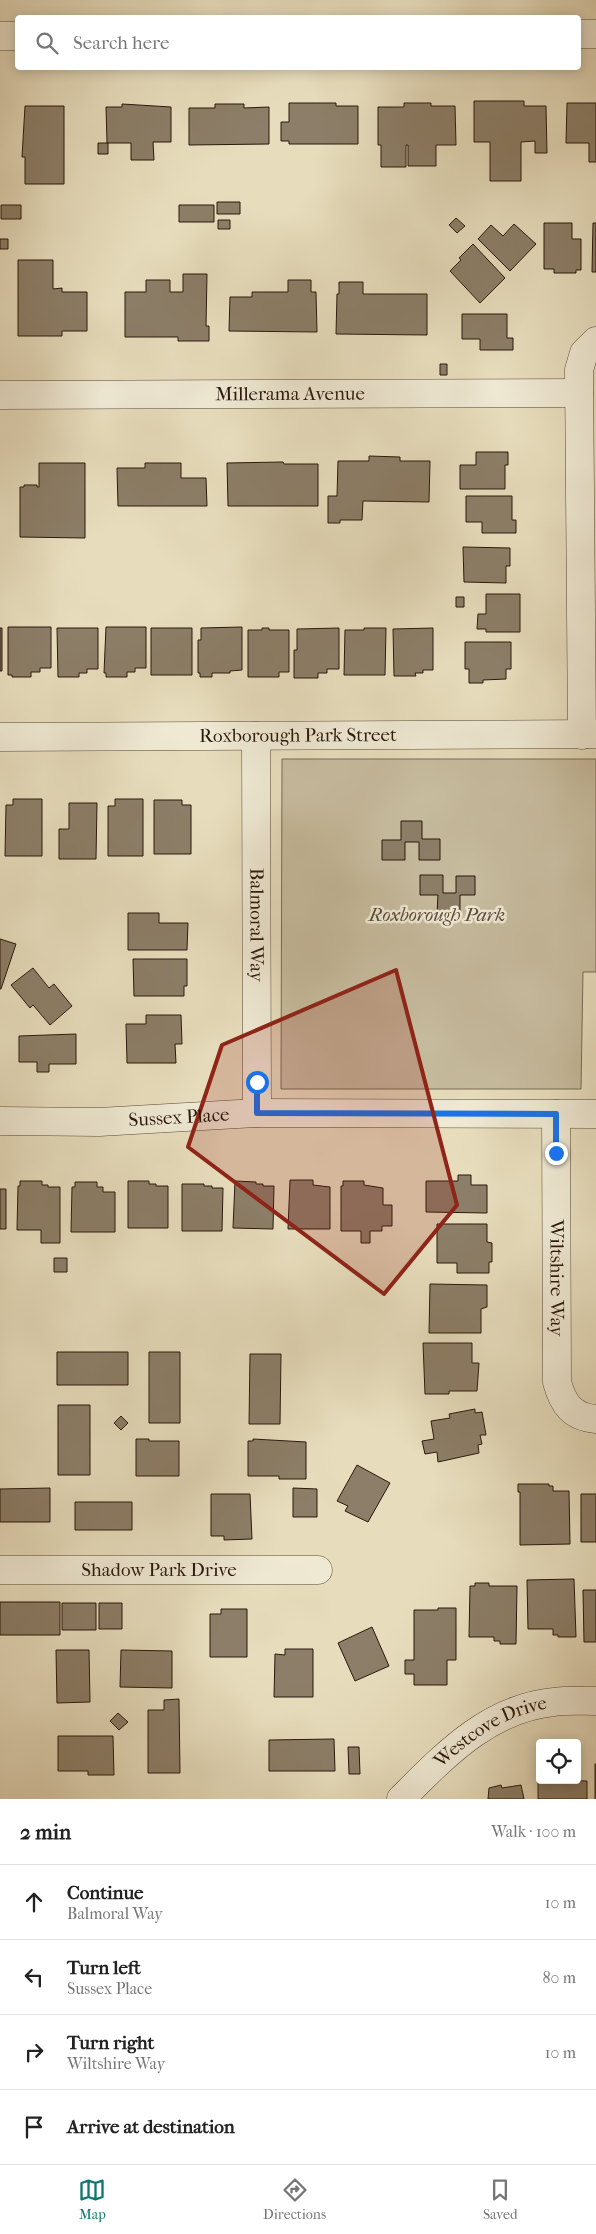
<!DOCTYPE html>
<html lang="en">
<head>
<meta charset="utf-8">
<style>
	body { margin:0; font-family:"IM FELL French Canon",serif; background:#f6f6f6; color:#222 }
	.controls { position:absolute; right:15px; bottom:15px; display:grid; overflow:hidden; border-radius:5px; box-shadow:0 2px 12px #0003 }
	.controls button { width:45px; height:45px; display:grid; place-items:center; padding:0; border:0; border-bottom:1px solid #e0e0e0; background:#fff; color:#222; font:25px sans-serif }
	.stop { position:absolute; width:15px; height:15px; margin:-11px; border:4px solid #1a73e8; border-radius:50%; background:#fff }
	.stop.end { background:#1a73e8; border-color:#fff; box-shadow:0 1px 5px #0008 }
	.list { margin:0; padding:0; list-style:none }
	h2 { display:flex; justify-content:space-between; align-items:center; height:65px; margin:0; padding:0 20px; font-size:21px }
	h2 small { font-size:16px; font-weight:400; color:#767676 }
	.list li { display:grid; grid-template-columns:32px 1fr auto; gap:15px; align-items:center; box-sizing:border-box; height:75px; padding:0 20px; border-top:1px solid #e0e0e0 }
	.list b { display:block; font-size:19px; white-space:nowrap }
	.list p { margin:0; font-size:16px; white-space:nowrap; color:#767676 }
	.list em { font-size:16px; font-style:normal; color:#767676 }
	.icon { flex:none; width:28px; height:28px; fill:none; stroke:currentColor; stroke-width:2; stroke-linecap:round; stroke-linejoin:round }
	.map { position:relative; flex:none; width:596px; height:1799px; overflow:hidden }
	.search { position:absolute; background:#fff; box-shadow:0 2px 12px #0003; left:15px; right:15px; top:15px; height:55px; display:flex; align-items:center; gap:12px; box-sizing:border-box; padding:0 18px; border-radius:5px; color:#767676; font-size:19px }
	.sheet { height:365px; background:#fff }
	nav { display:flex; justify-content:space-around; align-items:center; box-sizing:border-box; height:70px; border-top:1px solid #e0e0e0; background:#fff; font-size:14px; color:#767676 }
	nav a { display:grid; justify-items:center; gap:2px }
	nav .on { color:#0f766e }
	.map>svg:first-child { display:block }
</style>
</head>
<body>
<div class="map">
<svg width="596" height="1799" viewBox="0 0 596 1799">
	<rect width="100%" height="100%" fill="#e7ddbd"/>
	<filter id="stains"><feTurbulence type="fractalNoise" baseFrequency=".004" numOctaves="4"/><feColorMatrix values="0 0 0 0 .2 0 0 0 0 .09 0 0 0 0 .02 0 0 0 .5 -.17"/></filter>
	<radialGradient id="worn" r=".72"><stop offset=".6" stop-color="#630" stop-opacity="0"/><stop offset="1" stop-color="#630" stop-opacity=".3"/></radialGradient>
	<path fill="#c7bc9f" stroke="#786a56" d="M282,759H596V972H583L581,1089H281Z"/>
	<path fill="#8c7e68" stroke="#2a180c" d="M474,101H524V106H546L547,153H535V141L521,142V181H490V142H474Z
		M289,103H336V106H358V144H289V141H281V122H289Z
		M404,103H431V106H455L456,145H436V166H408V145H406V167H381V145H378V107H404Z
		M567,103H596V162H589V143H566Z
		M122,104L171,107V142H153L154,160H131V143H107L106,107H122Z
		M215,104H244V108L269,107V144L189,145V108H215Z
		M25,106H64V184H25V157H22Z
		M98,143H108V154H98Z
		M217,202H240V214H217Z
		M1,205H21V219H1Z
		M179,205H214V222H179Z
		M456,218L465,226L457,233L449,225Z
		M218,220H230V229H218Z
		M544,223H572V239H581V270H576V273H554V269H544Z
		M593,223H596V272H592Z
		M514,224L536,244L510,271L478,239L491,225L503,236Z
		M0,239H8V249H0Z
		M473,244L505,278L480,303L450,271L461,260L459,258Z
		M18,260H53V289L62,288V292H87V331H62V336H18Z
		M183,274H207L206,326H209V341H178V337H125V292H146V280H170V292H183Z
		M288,280H311V292H316L317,332L229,331L230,297H252V292H288Z
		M339,282H363V294H427V335L336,334L337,294H339Z
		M462,314H507V338H513V350H480V339H462Z
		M440,364H447V375H440Z
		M476,452H508V465H505V489H460V465H476Z
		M369,456L400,457V461H430L429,502L363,501L362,520H340V523H328V496H337L338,461H369Z
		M283,462L284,464H318V506H228L227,463Z
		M39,463H85V538L20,537V487H24V485H37V487H39Z
		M145,463H181V478H206L207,506H118L117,468H145Z
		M466,496H512V520H516V533H482V522H466Z
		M463,547L510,548V566H506V583L464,582Z
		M486,594H520V632H486V629H477L478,614H486Z
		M456,597H464V607H456Z
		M8,627H51V668H40V672H31V677H12V675H8Z
		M106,627H146V668H135V672H127V677H106V673H104Z
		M242,627V670L230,671V673H212V677H200V673H198V640H201V628Z
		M0,628H2V671H0Z
		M57,628H98V669H87V673H79V677H58Z
		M151,628H192V675H151Z
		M262,628H269V630H289V672H279V677H248V630H262Z
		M339,628V669H327V673H318V678H294V650H297V629Z
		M364,628H386L385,675H344L345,630H364Z
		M433,628V670H423V673H415L416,676H394L393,629Z
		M465,642H511V669H506V679L483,680V683H469V669H465Z
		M13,799H42V856H5L6,805H13Z
		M115,799H143V856H108V806H115Z
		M154,800H182V805H191V854H154Z
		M69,803H97L96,859H59V829H69Z
		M401,821H422V839H440V860H419V842H405V860H382V840H401Z
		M420,875H443V893H456V876H475V895H460V914L437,913L438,895H420Z
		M128,913H159V923H188L187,950H128Z
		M0,939L16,944L1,989H0Z
		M133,959H187V986H184V996H134Z
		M33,968L49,988L54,984L72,1006L50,1025L33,1005L30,1008L11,985Z
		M146,1015H181L182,1044H175L176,1063H127L126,1024H146Z
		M76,1034V1064H49V1072H37V1062H19V1036Z
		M458,1175H471V1185H487V1213L426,1212V1181H458Z
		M290,1180H313V1185L330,1187V1229H288Z
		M20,1181H42V1185H48V1187H60V1243H41V1230H17L18,1186H20Z
		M128,1181H149V1184H156V1186H168V1228H128Z
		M235,1181L256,1182V1184H263V1186H274L273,1229L233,1228Z
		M343,1181H364V1185L383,1188V1205H392V1226H382V1231H370V1243H361V1231H341V1186H343Z
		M75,1182H97V1187H103V1192H115V1232H71L72,1187H75Z
		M182,1184H204V1186H212V1188H223L222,1231H182Z
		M0,1189H6V1229H0Z
		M437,1224H487V1242L492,1243V1262H489V1273H457V1263H437Z
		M54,1258H67V1272H54Z
		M430,1284L487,1285V1307L481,1309V1333H429Z
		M423,1343H472V1363H479L477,1391H449V1394H425Z
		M57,1352H128V1385H57Z
		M149,1352H180V1423H149Z
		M250,1354H281L280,1424H249Z
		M58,1405H90V1475H58Z
		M475,1409V1413L482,1412L486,1435H480L482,1444L478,1445L479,1453L438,1462L437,1452L425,1454L422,1441L434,1439L431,1421L450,1418L449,1414Z
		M121,1416L128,1423L121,1430L114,1423Z
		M136,1439H149V1441H179V1476H136Z
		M253,1439L306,1442V1479H279V1476H248V1441H253Z
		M357,1465L390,1483L368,1522L345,1511L348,1506L337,1501Z
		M518,1484H549V1486H553V1491H569L570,1544L520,1545V1492H518Z
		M50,1488V1522H0V1489Z
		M293,1488L317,1489V1517H293Z
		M211,1494H250L252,1539L224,1540V1536H211Z
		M581,1494H596V1542H581Z
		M75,1502H132V1530H75Z
		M574,1579L576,1637H558V1635H553V1629H528L527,1580Z
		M475,1583H489V1586H517L516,1644H500V1641H494V1637H469L470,1586H475Z
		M583,1590H596V1642H584Z
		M0,1602H60V1635H0Z
		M62,1603H96V1630H62Z
		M99,1603H122V1629H99Z
		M438,1608H456V1660H447V1685H414V1674H405V1660H414V1610H438Z
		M221,1609H247V1657H210V1614H221Z
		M372,1627L389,1666L355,1681L338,1643Z
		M285,1649H313V1697H274L275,1654L285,1655Z
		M56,1650H89L90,1702L57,1703Z
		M121,1650L172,1651V1688L120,1687Z
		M179,1699L180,1773H148V1710H164V1700Z
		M118,1713L128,1722L119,1730L110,1721Z
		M58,1736H113L114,1775H88V1771H58Z
		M334,1739L335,1771H269V1740Z
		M348,1747H359L360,1774H349Z
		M595,1764H596V1799H595Z
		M538,1768H540V1780L587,1781V1799H538Z
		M501,1785L502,1788L521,1785L524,1799H488L489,1788Z"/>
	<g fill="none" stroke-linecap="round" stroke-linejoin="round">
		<defs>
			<g id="minor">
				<path d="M578,34H596"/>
				<path d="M0,36H18"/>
				<path id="s1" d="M0,395L579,393"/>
				<path d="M582,735L579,370L584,353L596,341"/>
				<path id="s2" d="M256,736L257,1113"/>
				<path id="s3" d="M0,737L596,734"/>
				<path id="s4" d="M556,1114L557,1382C563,1404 572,1417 596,1419"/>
				<path id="s5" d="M0,1121L99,1122L257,1113L596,1114"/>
				<path id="s6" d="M0,1570H318"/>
				<path id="s7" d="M401,1799C444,1756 489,1708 554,1702C568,1700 582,1701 596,1701"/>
			</g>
		</defs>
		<use href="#minor" stroke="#594938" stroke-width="29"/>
		<use href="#minor" stroke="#efe9d4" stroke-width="28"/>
	</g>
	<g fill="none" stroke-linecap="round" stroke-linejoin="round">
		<path stroke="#1a73e8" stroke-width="6" d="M257,1082V1113L556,1114V1153"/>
	</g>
	<path fill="#8f2418" fill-opacity="0.2" stroke="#8f2418" stroke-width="4" stroke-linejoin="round" d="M396,970L457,1205L384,1294L188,1147L222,1045Z"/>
	<g text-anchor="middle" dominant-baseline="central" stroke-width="5" stroke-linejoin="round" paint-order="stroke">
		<g font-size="19" fill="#2a180c" stroke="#efe9d4">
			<text stroke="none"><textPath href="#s1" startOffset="290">Millerama Avenue</textPath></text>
			<text stroke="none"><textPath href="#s3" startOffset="298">Roxborough Park Street</textPath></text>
			<text stroke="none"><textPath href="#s2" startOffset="189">Balmoral Way</textPath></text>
			<text stroke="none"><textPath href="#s5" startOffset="179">Sussex Place</textPath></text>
			<text stroke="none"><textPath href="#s4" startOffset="164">Wiltshire Way</textPath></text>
			<text stroke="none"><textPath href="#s6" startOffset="159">Shadow Park Drive</textPath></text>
			<text stroke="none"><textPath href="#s7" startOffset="114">Westcove Drive</textPath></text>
		</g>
		<g font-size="19" font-style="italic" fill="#594938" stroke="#efe9d4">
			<text x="437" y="915">Roxborough Park</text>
		</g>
	</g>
	<rect width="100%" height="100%" filter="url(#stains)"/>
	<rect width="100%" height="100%" fill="url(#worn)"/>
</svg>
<div class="controls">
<button><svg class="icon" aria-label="locate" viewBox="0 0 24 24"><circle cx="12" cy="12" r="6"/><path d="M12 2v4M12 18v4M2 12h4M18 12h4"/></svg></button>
</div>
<div class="stop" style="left:257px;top:1082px"></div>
<div class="stop end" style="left:556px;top:1153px"></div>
<div class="search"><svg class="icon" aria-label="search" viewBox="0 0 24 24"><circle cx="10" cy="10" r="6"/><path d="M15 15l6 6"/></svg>Search here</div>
</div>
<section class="sheet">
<h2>2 min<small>Walk · 100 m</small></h2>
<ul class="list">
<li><svg class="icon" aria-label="ahead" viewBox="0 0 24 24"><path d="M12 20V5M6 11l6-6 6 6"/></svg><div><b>Continue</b><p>Balmoral Way</p></div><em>10 m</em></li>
<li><svg class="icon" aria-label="left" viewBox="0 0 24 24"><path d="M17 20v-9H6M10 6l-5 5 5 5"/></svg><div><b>Turn left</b><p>Sussex Place</p></div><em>80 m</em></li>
<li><svg class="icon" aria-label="right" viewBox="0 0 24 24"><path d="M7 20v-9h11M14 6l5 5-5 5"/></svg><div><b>Turn right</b><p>Wiltshire Way</p></div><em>10 m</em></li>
<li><svg class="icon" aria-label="arrive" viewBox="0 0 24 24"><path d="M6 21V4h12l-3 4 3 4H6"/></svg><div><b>Arrive at destination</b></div></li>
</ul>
</section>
<nav>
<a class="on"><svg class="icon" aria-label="map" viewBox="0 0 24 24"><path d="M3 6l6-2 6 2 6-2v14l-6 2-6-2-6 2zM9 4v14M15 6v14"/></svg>Map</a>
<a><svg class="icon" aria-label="directions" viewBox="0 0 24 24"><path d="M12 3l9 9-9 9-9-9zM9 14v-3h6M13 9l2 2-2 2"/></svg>Directions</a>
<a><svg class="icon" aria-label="saved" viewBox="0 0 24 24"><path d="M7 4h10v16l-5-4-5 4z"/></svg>Saved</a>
</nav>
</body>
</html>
